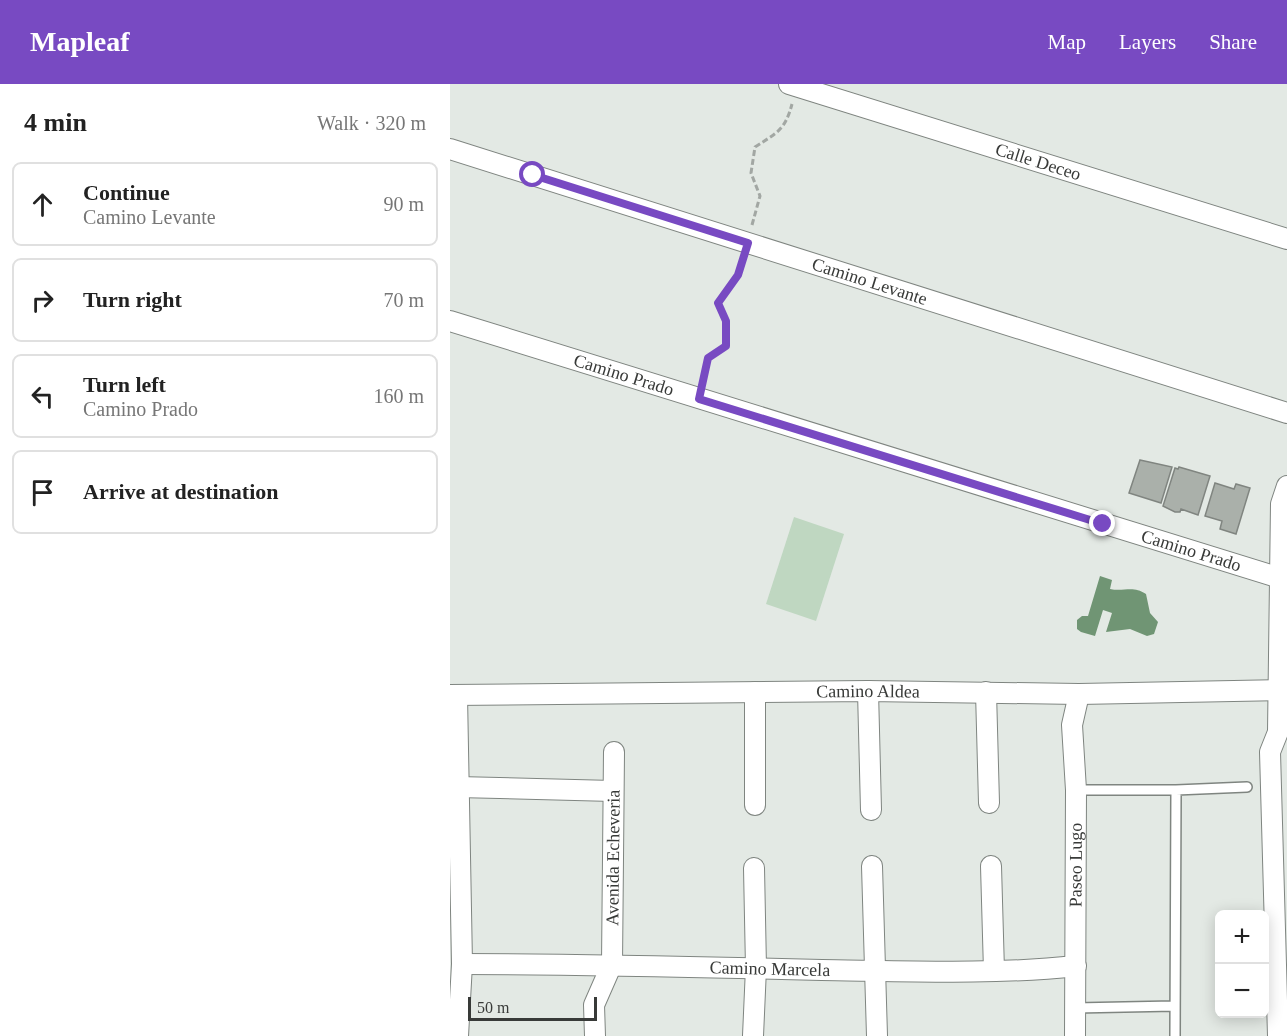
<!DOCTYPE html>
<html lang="en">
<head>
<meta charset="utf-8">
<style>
	body { margin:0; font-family:"Times New Roman",serif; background:#f2f2f2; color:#222 }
	.controls { position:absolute; right:18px; bottom:18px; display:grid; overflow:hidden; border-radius:9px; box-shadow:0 3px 15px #0003 }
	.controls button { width:54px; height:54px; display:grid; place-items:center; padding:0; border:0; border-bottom:2px solid #e0e0e0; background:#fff; color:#222; font:30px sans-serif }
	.scale { position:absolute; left:18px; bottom:15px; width:129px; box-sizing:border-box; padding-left:6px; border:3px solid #383a38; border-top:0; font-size:16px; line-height:21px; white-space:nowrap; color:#383a38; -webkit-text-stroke:4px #e3e9e4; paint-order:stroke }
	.stop { position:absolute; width:18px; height:18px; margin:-14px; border:4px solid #784ac2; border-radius:50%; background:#fff }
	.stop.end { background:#784ac2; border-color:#fff; box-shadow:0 2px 6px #0008 }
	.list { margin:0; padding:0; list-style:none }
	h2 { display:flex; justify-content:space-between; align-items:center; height:78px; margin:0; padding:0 24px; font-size:26px }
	h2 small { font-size:20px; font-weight:400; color:#767676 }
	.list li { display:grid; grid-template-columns:39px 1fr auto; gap:18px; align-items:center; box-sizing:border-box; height:84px; margin:0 12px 12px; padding:0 12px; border:2px solid #e0e0e0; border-radius:9px }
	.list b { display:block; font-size:22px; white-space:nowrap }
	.list p { margin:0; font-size:20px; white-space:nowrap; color:#767676 }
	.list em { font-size:20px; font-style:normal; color:#767676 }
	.icon { flex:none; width:33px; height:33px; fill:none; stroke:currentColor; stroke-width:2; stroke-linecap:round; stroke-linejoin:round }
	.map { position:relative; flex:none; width:837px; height:952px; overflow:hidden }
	header { display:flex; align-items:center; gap:36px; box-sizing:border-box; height:84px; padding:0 30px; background:#784ac2; color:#fff }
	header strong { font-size:28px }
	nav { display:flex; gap:33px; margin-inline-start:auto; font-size:21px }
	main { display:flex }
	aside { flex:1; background:#fff }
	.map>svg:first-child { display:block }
</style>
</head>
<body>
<header>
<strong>Mapleaf</strong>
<nav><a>Map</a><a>Layers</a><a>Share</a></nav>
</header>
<main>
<aside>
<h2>4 min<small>Walk · 320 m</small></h2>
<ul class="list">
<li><svg class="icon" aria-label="ahead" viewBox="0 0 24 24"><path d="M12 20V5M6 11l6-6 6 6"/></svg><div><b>Continue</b><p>Camino Levante</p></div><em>90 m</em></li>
<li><svg class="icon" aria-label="right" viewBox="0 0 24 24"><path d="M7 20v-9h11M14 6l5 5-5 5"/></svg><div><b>Turn right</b></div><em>70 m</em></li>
<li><svg class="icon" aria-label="left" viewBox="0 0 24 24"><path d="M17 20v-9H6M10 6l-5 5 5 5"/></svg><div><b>Turn left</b><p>Camino Prado</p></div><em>160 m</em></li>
<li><svg class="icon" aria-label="arrive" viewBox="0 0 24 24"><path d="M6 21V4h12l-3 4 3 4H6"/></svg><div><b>Arrive at destination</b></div></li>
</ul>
</aside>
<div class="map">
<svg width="837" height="952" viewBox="0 0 837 952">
	<rect width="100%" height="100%" fill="#e3e9e4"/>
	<path fill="#bfd7c1" d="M344,433L394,450L366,537L316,520Z"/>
	<path fill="#709574" d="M650,492L662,496L660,505C674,508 683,501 696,510L700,529L708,538L704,550L697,552L680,545L656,548L662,529L653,526L645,552L631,548L627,545V536L632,532H638Z"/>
	<path fill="#aab0aa" stroke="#808580" stroke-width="1.5" d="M690,376L722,383L711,419L679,409Z
		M729,383L760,392L748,431L731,425L730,428H725L713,422L725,384L728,385Z
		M765,399L784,405L786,400L800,404L786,450L770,445L772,437L755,432Z"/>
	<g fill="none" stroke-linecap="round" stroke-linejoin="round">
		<defs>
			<path id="service" d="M626,706H726L797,703
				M625,924L724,922
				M725,952L726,706"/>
			<g id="minor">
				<path id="s1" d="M339,0L837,155"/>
				<path id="s2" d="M0,65L837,329"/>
				<path id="s3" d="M0,237L830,494"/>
				<path d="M418,607L421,726"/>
				<path d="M536,608L539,719"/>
				<path id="s4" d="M0,611L418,607L629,610L837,606"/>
				<path d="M7,611L12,880L8,952"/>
				<path d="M7,703L163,707"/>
				<path d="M305,721V608"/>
				<path d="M422,782L427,952"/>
				<path d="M541,782L544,887"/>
				<path id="s5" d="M12,880C132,880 252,883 372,886C456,887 542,891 626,882"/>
				<path id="s6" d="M145,952L144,921L162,880L164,668"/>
				<path d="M303,952L306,884L304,784"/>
				<path id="s7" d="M625,952L626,706L622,641L629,610"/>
				<path d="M828,952L820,668L828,648L831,420L837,402"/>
			</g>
		</defs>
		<use href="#service" stroke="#7f8580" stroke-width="12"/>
		<use href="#minor" stroke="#7f8580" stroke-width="22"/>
		<path stroke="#a2a7a3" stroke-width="3" stroke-dasharray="6 3" stroke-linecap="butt" d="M302,141L310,112L301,89L305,63C326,49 335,47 342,20
			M253,298L258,274L276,262V237L268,219L288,191L292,176"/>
		<use href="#service" stroke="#fff" stroke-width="9"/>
		<use href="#minor" stroke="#fff" stroke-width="20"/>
	</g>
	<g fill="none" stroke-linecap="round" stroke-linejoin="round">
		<path stroke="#784ac2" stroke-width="8" d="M83,91L298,159L288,191L268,219L276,237V262L258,274L249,315L653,440"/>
	</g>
	<g text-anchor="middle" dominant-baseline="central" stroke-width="4.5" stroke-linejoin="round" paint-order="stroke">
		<g font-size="18" fill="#383a38" stroke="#e3e9e4">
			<text stroke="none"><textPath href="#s1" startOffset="261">Calle Deceo</textPath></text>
			<text stroke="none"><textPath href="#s2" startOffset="440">Camino Levante</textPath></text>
			<text stroke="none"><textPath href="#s3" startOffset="182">Camino Prado</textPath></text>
			<text stroke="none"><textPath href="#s3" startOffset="776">Camino Prado</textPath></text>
			<text stroke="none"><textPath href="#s4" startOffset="418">Camino Aldea</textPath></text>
			<text stroke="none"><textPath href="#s6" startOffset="182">Avenida Echeveria</textPath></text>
			<text stroke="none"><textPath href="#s7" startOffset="171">Paseo Lugo</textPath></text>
			<text stroke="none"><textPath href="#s5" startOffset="308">Camino Marcela</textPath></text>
		</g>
	</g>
</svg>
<div class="controls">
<button>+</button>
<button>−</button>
</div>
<div class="scale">50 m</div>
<div class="stop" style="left:83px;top:91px"></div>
<div class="stop end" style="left:653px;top:440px"></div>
</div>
</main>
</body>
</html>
